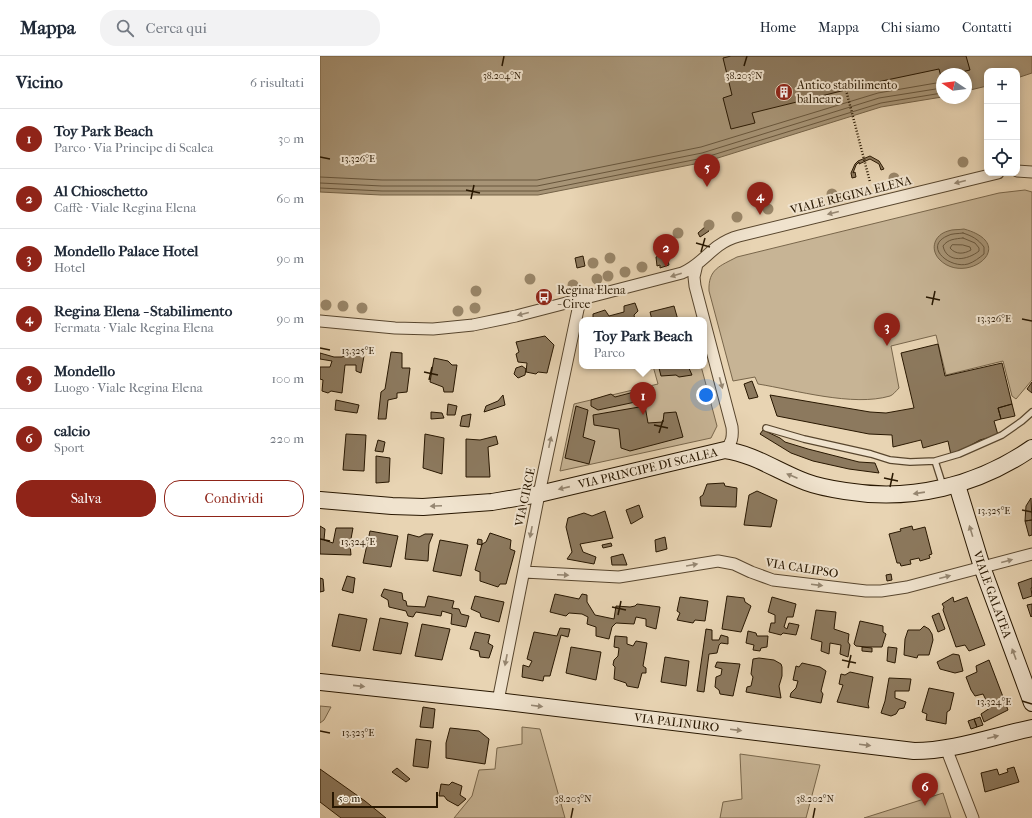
<!DOCTYPE html>
<html lang="it">
<head>
<meta charset="utf-8">
<style>
	body { margin:0; font-family:"IM FELL French Canon",serif; background:#f2f2f3; color:#1f2937 }
	.controls { position:absolute; right:12px; top:12px; display:grid; overflow:hidden; border-radius:8px; box-shadow:0 2px 10px #0003 }
	.controls button { width:36px; height:36px; display:grid; place-items:center; padding:0; border:0; border-bottom:1px solid #e0e1e3; background:#fff; color:#1f2937; font:20px sans-serif }
	.compass { position:absolute; left:616px; top:12px; width:36px; height:36px; border-radius:50%; background:#fff; box-shadow:0 2px 10px #0003; rotate:283deg }
	.scale { position:absolute; left:12px; bottom:10px; width:106px; box-sizing:border-box; padding-left:4px; border:2px solid #281701; border-top:0; font-size:11px; line-height:14px; white-space:nowrap; color:#281701; -webkit-text-stroke:3px #f0e3ce; paint-order:stroke }
	.you { position:absolute; left:386px; top:339px; width:14px; height:14px; margin:-10px; border:3px solid #fff; border-radius:50%; background:#1a73e8; box-shadow:0 0 0 6px #1a73e833 }
	.badge { display:grid; place-items:center; width:26px; height:26px; border-radius:50%; background:#8f2418; color:#fff; font-size:13px; font-weight:700 }
	.pin { position:absolute; translate:-50% -33px; filter:drop-shadow(0 1px 2px #0008) }
	.pin::after { content:''; position:absolute; top:21px; width:14px; height:12px; background:inherit; clip-path:polygon(0 0,100% 0,50% 100%) }
	.popup { position:absolute; left:259px; top:261px; width:128px; height:52px; box-sizing:border-box; display:grid; place-content:center; border-radius:8px; background:#fff; filter:drop-shadow(0 1px 3px #0005); font-size:13px; white-space:nowrap; color:#747a83 }
	.popup b { font-size:15px; color:#1f2937 }
	.popup::after { content:''; position:absolute; left:50%; top:100%; margin-left:-8px; border:8px solid transparent; border-top-color:#fff }
	.list { margin:0; padding:0; list-style:none }
	h2 { display:flex; justify-content:space-between; align-items:center; height:52px; margin:0; padding:0 16px; font-size:17px }
	h2 small { font-size:13px; font-weight:400; color:#747a83 }
	.list li { display:grid; grid-template-columns:26px 1fr auto; gap:12px; align-items:center; box-sizing:border-box; height:60px; padding:0 16px; border-top:1px solid #e0e1e3 }
	.list b { display:block; font-size:15px; white-space:nowrap }
	.list p { margin:0; font-size:13px; white-space:nowrap; color:#747a83 }
	.list em { font-size:13px; font-style:normal; color:#747a83 }
	.actions { display:flex; gap:8px; padding:12px 16px }
	.actions a { flex:1; padding:9px 0; border:1px solid #8f2418; border-radius:16px; text-align:center; font-size:14px; color:#8f2418 }
	.actions .main { background:#8f2418; color:#fff }
	.icon { flex:none; width:22px; height:22px; fill:none; stroke:currentColor; stroke-width:2; stroke-linecap:round; stroke-linejoin:round }
	.map { position:relative; flex:none; width:712px; height:762px; overflow:hidden }
	header { display:flex; align-items:center; gap:24px; box-sizing:border-box; height:56px; padding:0 20px; background:#fff; border-bottom:1px solid #e0e1e3 }
	header strong { font-size:19px }
	nav { display:flex; gap:22px; margin-inline-start:auto; font-size:14px }
	.search { width:280px; height:36px; background:#f2f2f3; display:flex; align-items:center; gap:10px; box-sizing:border-box; padding:0 14px; border-radius:16px; color:#747a83; font-size:15px }
	main { display:flex }
	aside { flex:1; background:#fff }
	.map>svg:first-child { display:block }
</style>
</head>
<body>
<header>
<strong>Mappa</strong>
<div class="search"><svg class="icon" aria-label="search" viewBox="0 0 24 24"><circle cx="10" cy="10" r="6"/><path d="M15 15l6 6"/></svg>Cerca qui</div>
<nav><a>Home</a><a>Mappa</a><a>Chi siamo</a><a>Contatti</a></nav>
</header>
<main>
<aside>
<h2>Vicino<small>6 risultati</small></h2>
<ul class="list">
<li><span class="badge">1</span><div><b>Toy Park Beach</b><p>Parco · Via Principe di Scalea</p></div><em>30 m</em></li>
<li><span class="badge">2</span><div><b>Al Chioschetto</b><p>Caffè · Viale Regina Elena</p></div><em>60 m</em></li>
<li><span class="badge">3</span><div><b>Mondello Palace Hotel</b><p>Hotel</p></div><em>90 m</em></li>
<li><span class="badge">4</span><div><b>Regina Elena - Stabilimento</b><p>Fermata · Viale Regina Elena</p></div><em>90 m</em></li>
<li><span class="badge">5</span><div><b>Mondello</b><p>Luogo · Viale Regina Elena</p></div><em>100 m</em></li>
<li><span class="badge">6</span><div><b>calcio</b><p>Sport</p></div><em>220 m</em></li>
</ul>
<div class="actions"><a class="main">Salva</a><a>Condividi</a></div>
</aside>
<div class="map">
<svg width="712" height="762" viewBox="0 0 712 762">
	<rect width="100%" height="100%" fill="#e8d4b3"/>
	<filter id="stains"><feTurbulence type="fractalNoise" baseFrequency=".005" numOctaves="4"/><feColorMatrix values="0 0 0 0 .2 0 0 0 0 .09 0 0 0 0 .02 0 0 0 .5 -.17"/></filter>
	<radialGradient id="worn" r=".72"><stop offset=".6" stop-color="#630" stop-opacity="0"/><stop offset="1" stop-color="#630" stop-opacity=".3"/></radialGradient>
	<path fill="#c7b495" stroke="#78664b" d="M705,134L712,136V324L696,343L692,340L683,305L626,319L616,279L571,290L579,332C576,335 573,339 570,340C533,351 475,334 438,328L435,321L413,325L389,235C388,213 400,210 417,201L679,137Z
		M333,310H381L397,370L391,382L240,415L254,348L338,328Z
		M0,650L11,651L4,664L0,667Z
		M202,671L220,673L245,762H134L152,740L159,714L175,713L177,692L202,688Z
		M420,698L500,709L486,762H400L403,746L422,743Z
		M623,737L631,762H544Z"/>
	<path fill="#a79476" stroke="#746247" d="M0,0H712V17L697,22V15H667V30L646,35V18H622V41L561,51L385,106L218,139H61L0,136Z
		M644,173C701,189 645,231 619,203C610,193 614,179 628,175C633,173 639,174 644,173Z"/>
	<g fill="none" stroke-linecap="round" stroke-linejoin="round">
		<path stroke="#68563c" stroke-width="1" d="M0,121L62,124H217L381,91L558,37L622,26
			M0,127L62,130H217L382,97L559,42L622,32
			M0,132L62,135H218L383,102L561,47L622,37
			M643,177C652,180 658,183 664,191V198C659,202 654,206 648,208C630,213 603,191 627,180C632,177 638,178 643,177Z
			M643,182L655,187L659,192V195C648,204 627,208 623,190C628,183 635,183 643,182Z
			M643,189L650,191L651,194C644,198 636,199 630,192L632,189Z"/>
	</g>
	<path fill="#8c795e" stroke="#281701" d="M411,0H646L650,14L633,18H622V20L621,21L619,13L562,25L432,57L435,67L411,73L403,42L412,39L403,2Z
		M550,100L559,105L564,113L561,114L559,108L550,103L539,108V106L536,109L533,117L535,116L536,121L532,122L531,117L535,108L538,105Z
		M386,170L389,175L380,181L378,177Z
		M346,197L349,209L340,212V209L337,210L336,201Z
		M263,200L265,210L257,212L255,202Z
		M315,247L318,255L314,259L315,264H273V258L285,254L289,260L304,256V250Z
		M354,250L358,264H332L330,256Z
		M225,280L234,289L227,317L218,316L216,318L206,316L207,307L198,306L196,298L199,296L196,286Z
		M618,288L625,320L682,307L692,348L678,352L681,363L674,365L678,379L660,384L644,393L631,399L628,385L603,392L601,384L573,391L572,379L549,378L457,360L450,339L550,356L566,357L594,352L581,297Z
		M71,296L82,297V312H90L87,336L77,337V342L68,344L66,363H58L61,336L65,333Z
		M0,297L14,301H22L29,298L44,300L41,317L36,315V309H25L22,337L11,335L8,337L2,335L3,324L0,323V311H10L12,305L0,303Z
		M114,302L128,305L132,309H137L133,336H124L123,331L110,326Z
		M202,310L206,313L205,319L198,322L194,318L196,312Z
		M346,310H368L372,319L359,321L356,319L341,320L339,312Z
		M432,325L438,341L429,343L424,328Z
		M712,326V337L707,333Z
		M333,331V338L320,345L278,354L271,350V344L291,338L295,341Z
		M183,339L185,349L164,356L166,350L178,345Z
		M16,344L39,349L37,357L15,354Z
		M128,348L137,350L135,359H127Z
		M692,348L695,360L681,363L678,352Z
		M256,350L268,354L263,381L275,385L269,408L245,402Z
		M325,350L328,367L343,366L344,357L356,356L363,381L310,395L301,392L299,373L274,369L273,359Z
		M111,356L122,357L124,362L111,363Z
		M151,358L149,371L140,370L142,360Z
		M443,374L460,382L465,386L488,393L539,406L555,407L559,417L529,413L493,405L471,397L440,378Z
		M26,378L46,379L44,415L23,414Z
		M105,378L124,382L122,418L103,412Z
		M176,380L178,388L168,391L170,421H146V383L160,384Z
		M58,384L65,386L63,396L55,395Z
		M56,400L70,402L69,426L56,427Z
		M404,427L405,430L417,432L416,451L381,450L380,441L383,439L387,428Z
		M437,435L457,444L451,471L424,469L429,439Z
		M711,442L712,464L705,465L706,450Z
		M319,449L323,461L311,468L306,454Z
		M285,455L293,482L260,488L263,496L276,501L274,508L247,503L252,496L246,471L248,462L264,457L272,460Z
		M712,464V479L709,480L705,465Z
		M0,470L5,473L4,484L13,487L16,472H33L30,488L31,499L0,498Z
		M592,470L593,474L605,471L612,498L609,499L610,502L600,505L599,502L590,504L591,508L581,510L580,507H577L569,478L581,475L580,473Z
		M50,475L78,480L71,511L43,507Z
		M170,477L191,484L190,493L195,495L186,528H180L178,531L160,525V516L155,514L162,488L166,486Z
		M88,478L99,481L105,478H113L109,488L108,505L85,503Z
		M345,481L347,493L336,496L335,484Z
		M158,483L162,484V489L157,488Z
		M120,484L148,489L141,520L113,515Z
		M291,487L292,490L283,492L282,489Z
		M303,498L307,509H292L291,501Z
		M571,518L572,524L567,525L566,519Z
		M27,520L35,522L33,537L22,534Z
		M0,522L3,523L4,535L0,536Z
		M712,522V532H711L712,540L703,543L698,527Z
		M64,533L82,537L83,544L86,545L87,550L105,551L108,540L134,545L132,552L139,553L141,558L149,560L146,571L131,568L132,558L122,555L121,560L96,556L93,561L88,560L86,555L69,551L68,544L61,540Z
		M235,538L259,543L262,538L267,539V546L275,559L294,563L296,550L310,551L315,550L317,548L340,551L336,573L326,570V563L316,561L314,568L296,567L292,571L289,583L276,580V571L267,568L268,561L262,558L249,557L246,560L230,556Z
		M155,540L184,546L179,566L161,561L160,557L151,553Z
		M407,540L424,542L425,546L431,550L421,576L402,573Z
		M360,541L388,545L385,565L375,564L373,567L357,564L360,557L357,555Z
		M452,541L476,548L473,561H467L464,571L467,573L469,567L479,569L476,579L463,577L461,579L449,576L451,567H455V559L448,556Z
		M633,541L634,546L647,541L665,589L649,595L645,589L636,591L623,554L624,551L622,548Z
		M712,548V560L711,561L707,549Z
		M496,554L516,556L514,573L529,578L528,586L530,589L528,601L520,598L521,589L510,587L509,598L501,595L502,586L491,583Z
		M619,557L625,573L618,576L612,560Z
		M19,558L47,563L40,595L12,590Z
		M60,562L88,567L81,598L53,594Z
		M540,565L563,570V576L566,578L562,591H546L536,590L534,588Z
		M102,568L130,573L122,604L95,600Z
		M604,570L609,573L612,578L613,584L609,599H598L597,602L584,599L585,583L588,574H600Z
		M240,572L250,573L248,581L241,579L230,620H224L223,625L202,621L203,609L209,611L212,605L207,603L214,576L237,580Z
		M386,573L392,574V584H399L401,579L408,581V588L401,587L399,589L397,597L389,598L384,636L377,635Z
		M428,575L436,577L437,580H448L447,591L441,592L440,595L433,594L434,589L426,587Z
		M155,576L170,579L168,587L173,590L169,602L160,601L159,595L150,593Z
		M295,580L307,581V588L313,590L316,585L327,587L323,610L326,612V617H322L318,632L307,630L306,627L294,623L295,611L293,609L294,604L298,600L299,592L294,591Z
		M251,591L281,596L276,624L246,617Z
		M542,591L552,592V596L542,595Z
		M568,591L577,592L575,607L567,605Z
		M633,598L639,599L643,615L635,617L620,613L617,606Z
		M345,601L369,605L366,630L341,626Z
		M439,602L454,604L461,608L462,611V620L459,630L461,642L426,636L427,631L431,630L433,621L431,618L433,603Z
		M669,604L688,654L664,666L661,658L670,652L663,638L655,640L651,634L646,621L657,616L656,610Z
		M397,606L420,608L413,640L400,638L399,634L395,631L396,621L401,619L402,613L395,611Z
		M482,607L500,611L506,615L501,635L503,638L501,647L470,641L471,637L476,632L478,625L473,624L476,610L479,611Z
		M530,616L553,621L548,648L549,652L517,646L523,629L519,628L521,618L525,619Z
		M569,622L591,623L589,635H575V642L586,646L584,652L579,653L576,658L571,660L561,657L565,645Z
		M609,632L634,637L630,654L627,656L626,668L606,664L607,658L602,656Z
		M103,651L115,653L113,672L100,671Z
		M660,661L663,669L657,671L654,663Z
		M654,663L657,671L651,673L648,665Z
		M130,672L159,675L169,683L165,708L126,702V687Z
		M96,683L111,685L108,712L93,710Z
		M694,711L699,726L665,736L661,717L677,713L679,719L688,716L687,713Z
		M77,712L90,723L86,726L72,716Z
		M0,713L45,745L66,762H21L0,746Z
		M132,726L142,730L140,739L146,743L138,750L127,744L124,740H119L121,728L129,729Z"/>
	<g fill="none" stroke-linecap="round" stroke-linejoin="round">
		<defs>
			<path id="service" d="M446,372L484,383L551,398L570,404L590,406L615,405L639,398L682,379L702,365L712,356
				M615,405L623,430"/>
			<path id="minor" d="M697,115L712,116
				M377,208L374,221L375,230L412,371C413,381 412,387 405,394
				M0,265L75,272L113,273L153,269L196,260L362,217C377,211 386,199 398,190C405,185 411,182 419,180L678,117
				M204,516L299,521L398,505L414,508L431,516L453,524L546,535H561L587,531L712,498
				M178,645L219,438L260,244
				M626,692L653,762"/>
			<g id="secondary">
				<path id="s1" d="M637,429L662,511L712,647"/>
				<path id="s2" d="M0,444L72,450L103,451L172,446L219,438L405,394C434,398 459,416 486,426C499,431 512,433 525,435C591,446 657,430 712,392"/>
				<path id="s3" d="M0,626L178,645L594,695C634,695 673,680 712,672"/>
			</g>
		</defs>
		<use href="#service" stroke="#58462e" stroke-width="8"/>
		<use href="#minor" stroke="#58462e" stroke-width="13"/>
		<use href="#secondary" stroke="#281701" stroke-width="18"/>
		<path stroke="#281701" stroke-width="2.5" stroke-dasharray="1 2" stroke-linecap="butt" d="M526,34L550,126"/>
		<use href="#service" stroke="#f0e3ce" stroke-width="5.5"/>
		<use href="#minor" stroke="#f0e3ce" stroke-width="11"/>
		<use href="#secondary" stroke="#f0e3ce" stroke-width="16"/>
	</g>
	<g fill="#998669">
		<circle cx="643" cy="106" r="5.5"/>
		<circle cx="574" cy="122" r="5.5"/>
		<circle cx="512" cy="138" r="5.5"/>
		<circle cx="448" cy="153" r="5.5"/>
		<circle cx="417" cy="161" r="5.5"/>
		<circle cx="389" cy="169" r="5.5"/>
		<circle cx="358" cy="177" r="5.5"/>
		<circle cx="290" cy="202" r="5.5"/>
		<circle cx="273" cy="207" r="5.5"/>
		<circle cx="322" cy="211" r="5.5"/>
		<circle cx="305" cy="216" r="5.5"/>
		<circle cx="288" cy="220" r="5.5"/>
		<circle cx="210" cy="223" r="5.5"/>
		<circle cx="277" cy="223" r="5.5"/>
		<circle cx="253" cy="229" r="5.5"/>
		<circle cx="156" cy="235" r="5.5"/>
		<circle cx="6" cy="249" r="5.5"/>
		<circle cx="23" cy="250" r="5.5"/>
		<circle cx="42" cy="252" r="5.5"/>
		<circle cx="155" cy="252" r="5.5"/>
		<circle cx="138" cy="255" r="5.5"/>
	</g>
	<defs><path id="oneway-solid" d="M-6-.8H1V-3.2L6.5 0L1 3.2V.8H-6Z"/></defs>
	<g fill="#968772">
		<use href="#oneway-solid" transform="translate(640 126) rotate(166)"/>
		<use href="#oneway-solid" transform="translate(513 157) rotate(166)"/>
		<use href="#oneway-solid" transform="translate(356 219) rotate(163)"/>
		<use href="#oneway-solid" transform="translate(203 258) rotate(166)"/>
		<use href="#oneway-solid" transform="translate(401 327) rotate(75)"/>
		<use href="#oneway-solid" transform="translate(230 386) rotate(-78)"/>
		<use href="#oneway-solid" transform="translate(472 420) rotate(-157)"/>
		<use href="#oneway-solid" transform="translate(244 432) rotate(167)"/>
		<use href="#oneway-solid" transform="translate(599 437) rotate(172)"/>
		<use href="#oneway-solid" transform="translate(116 450) rotate(178)"/>
		<use href="#oneway-solid" transform="translate(651 475) rotate(-107)"/>
		<use href="#oneway-solid" transform="translate(211 476) rotate(101)"/>
		<use href="#oneway-solid" transform="translate(687 505) rotate(-15)"/>
		<use href="#oneway-solid" transform="translate(372 509) rotate(-10)"/>
		<use href="#oneway-solid" transform="translate(243 519) rotate(3)"/>
		<use href="#oneway-solid" transform="translate(625 521) rotate(-15)"/>
		<use href="#oneway-solid" transform="translate(497 529) rotate(7)"/>
		<use href="#oneway-solid" transform="translate(694 598) rotate(-110)"/>
		<use href="#oneway-solid" transform="translate(186 604) rotate(101)"/>
		<use href="#oneway-solid" transform="translate(39 630) rotate(6)"/>
		<use href="#oneway-solid" transform="translate(217 650) rotate(7)"/>
		<use href="#oneway-solid" transform="translate(416 674) rotate(7)"/>
		<use href="#oneway-solid" transform="translate(673 681) rotate(-14)"/>
		<use href="#oneway-solid" transform="translate(545 689) rotate(7)"/>
	</g>
	<path fill="none" stroke="#281701" stroke-width="1.5" d="M182,10L184,0M424,10L427,0M0,101L10,103M146,134L160,137M151,143L154,129M376,187L390,191M381,196L385,182M606,241L620,244M612,249L615,235M702,263L712,265M0,292L10,294M104,316L118,319M109,324L112,311M334,369L348,372M339,377L343,364M564,422L578,425M570,431L573,417M702,454L712,456M0,483L10,485M292,551L306,554M298,559L301,545M522,604L536,607M528,612L531,599M702,645L712,648M0,675L10,677M251,762L253,752M493,762L495,752"/>
	<defs>
		<symbol id="building-disc" viewBox="-11 -11 22 22"><circle r="9.5" fill="#8f2418" stroke="#f0e3ce"/><path d="M-4-6H4V6H1V3H-1V6H-4ZM-2.5-4.3h1.7v1.8h-1.7ZM.8-4.3h1.7v1.8H.8ZM-2.5-1h1.7V.8h-1.7ZM.8-1h1.7V.8H.8Z" fill="#fff"/></symbol>
		<symbol id="bus-disc" viewBox="-11 -11 22 22"><circle r="9.5" fill="#8f2418" stroke="#f0e3ce"/><path d="M-5-6H5V4H4V6H2V4H-2V6H-4V4H-5ZM-3.5-4V0h7V-4ZM-3.5 1.2v1.5H-2V1.2ZM2 1.2v1.5H3.5V1.2Z" fill="#fff"/></symbol>
	</defs>
	<g fill-rule="evenodd">
		<use href="#building-disc" x="454" y="26" width="20" height="20"/>
		<use href="#bus-disc" x="214" y="231" width="20" height="20"/>
	</g>
	<g text-anchor="middle" dominant-baseline="central" stroke-width="4" stroke-linejoin="round" paint-order="stroke">
		<g font-size="12" fill="#281701" stroke="#f0e3ce" text-anchor="start">
			<text x="477" y="29">Antico stabilimento<tspan x="477" dy="14">balneare</tspan></text>
			<text x="237" y="234">Regina Elena<tspan x="237" dy="14">- Circe</tspan></text>
		</g>
		<g font-size="12" fill="#281701" stroke="#f0e3ce">
			<text transform="translate(531 139) rotate(-14)">VIALE REGINA ELENA</text>
			<text stroke="none"><textPath href="#s2" startOffset="332">VIA PRINCIPE DI SCALEA</textPath></text>
			<text transform="translate(205 441) rotate(-78)">VIA CIRCE</text>
			<text transform="translate(482 512) rotate(9)">VIA CALIPSO</text>
			<text stroke="none"><textPath href="#s1" startOffset="115">VIALE GALATEA</textPath></text>
			<text stroke="none"><textPath href="#s3" startOffset="359">VIA PALINURO</textPath></text>
		</g>
	</g>
	<g font-size="10" text-anchor="middle" fill="#281701" stroke="#f0e3ce" stroke-width="4" stroke-linejoin="round" paint-order="stroke">
		<text x="182" y="23">38.204°N</text>
		<text x="424" y="23">38.203°N</text>
		<text x="38" y="106">13.326°E</text>
		<text x="674" y="266">13.326°E</text>
		<text x="38" y="298">13.325°E</text>
		<text x="674" y="458">13.325°E</text>
		<text x="38" y="489">13.324°E</text>
		<text x="674" y="649">13.324°E</text>
		<text x="38" y="680">13.323°E</text>
		<text x="253" y="746">38.203°N</text>
		<text x="495" y="746">38.202°N</text>
	</g>
	<rect width="100%" height="100%" filter="url(#stains)"/>
	<rect width="100%" height="100%" fill="url(#worn)"/>
</svg>
<div class="controls">
<button>+</button>
<button>−</button>
<button><svg class="icon" aria-label="locate" viewBox="0 0 24 24"><circle cx="12" cy="12" r="6"/><path d="M12 2v4M12 18v4M2 12h4M18 12h4"/></svg></button>
</div>
<svg class="compass" viewBox="-18 -18 36 36"><path d="M0-13l5 13h-10z" fill="#e53935"/><path d="M0 13l5-13h-10z" fill="#747a83"/></svg>
<div class="scale">50 m</div>
<div class="you"></div>
<div class="pin badge" style="left:323px;top:359px">1</div>
<div class="popup"><b>Toy Park Beach</b>Parco</div>
<div class="pin badge" style="left:346px;top:211px">2</div>
<div class="pin badge" style="left:567px;top:290px">3</div>
<div class="pin badge" style="left:440px;top:159px">4</div>
<div class="pin badge" style="left:387px;top:131px">5</div>
<div class="pin badge" style="left:605px;top:750px">6</div>
</div>
</main>
</body>
</html>
